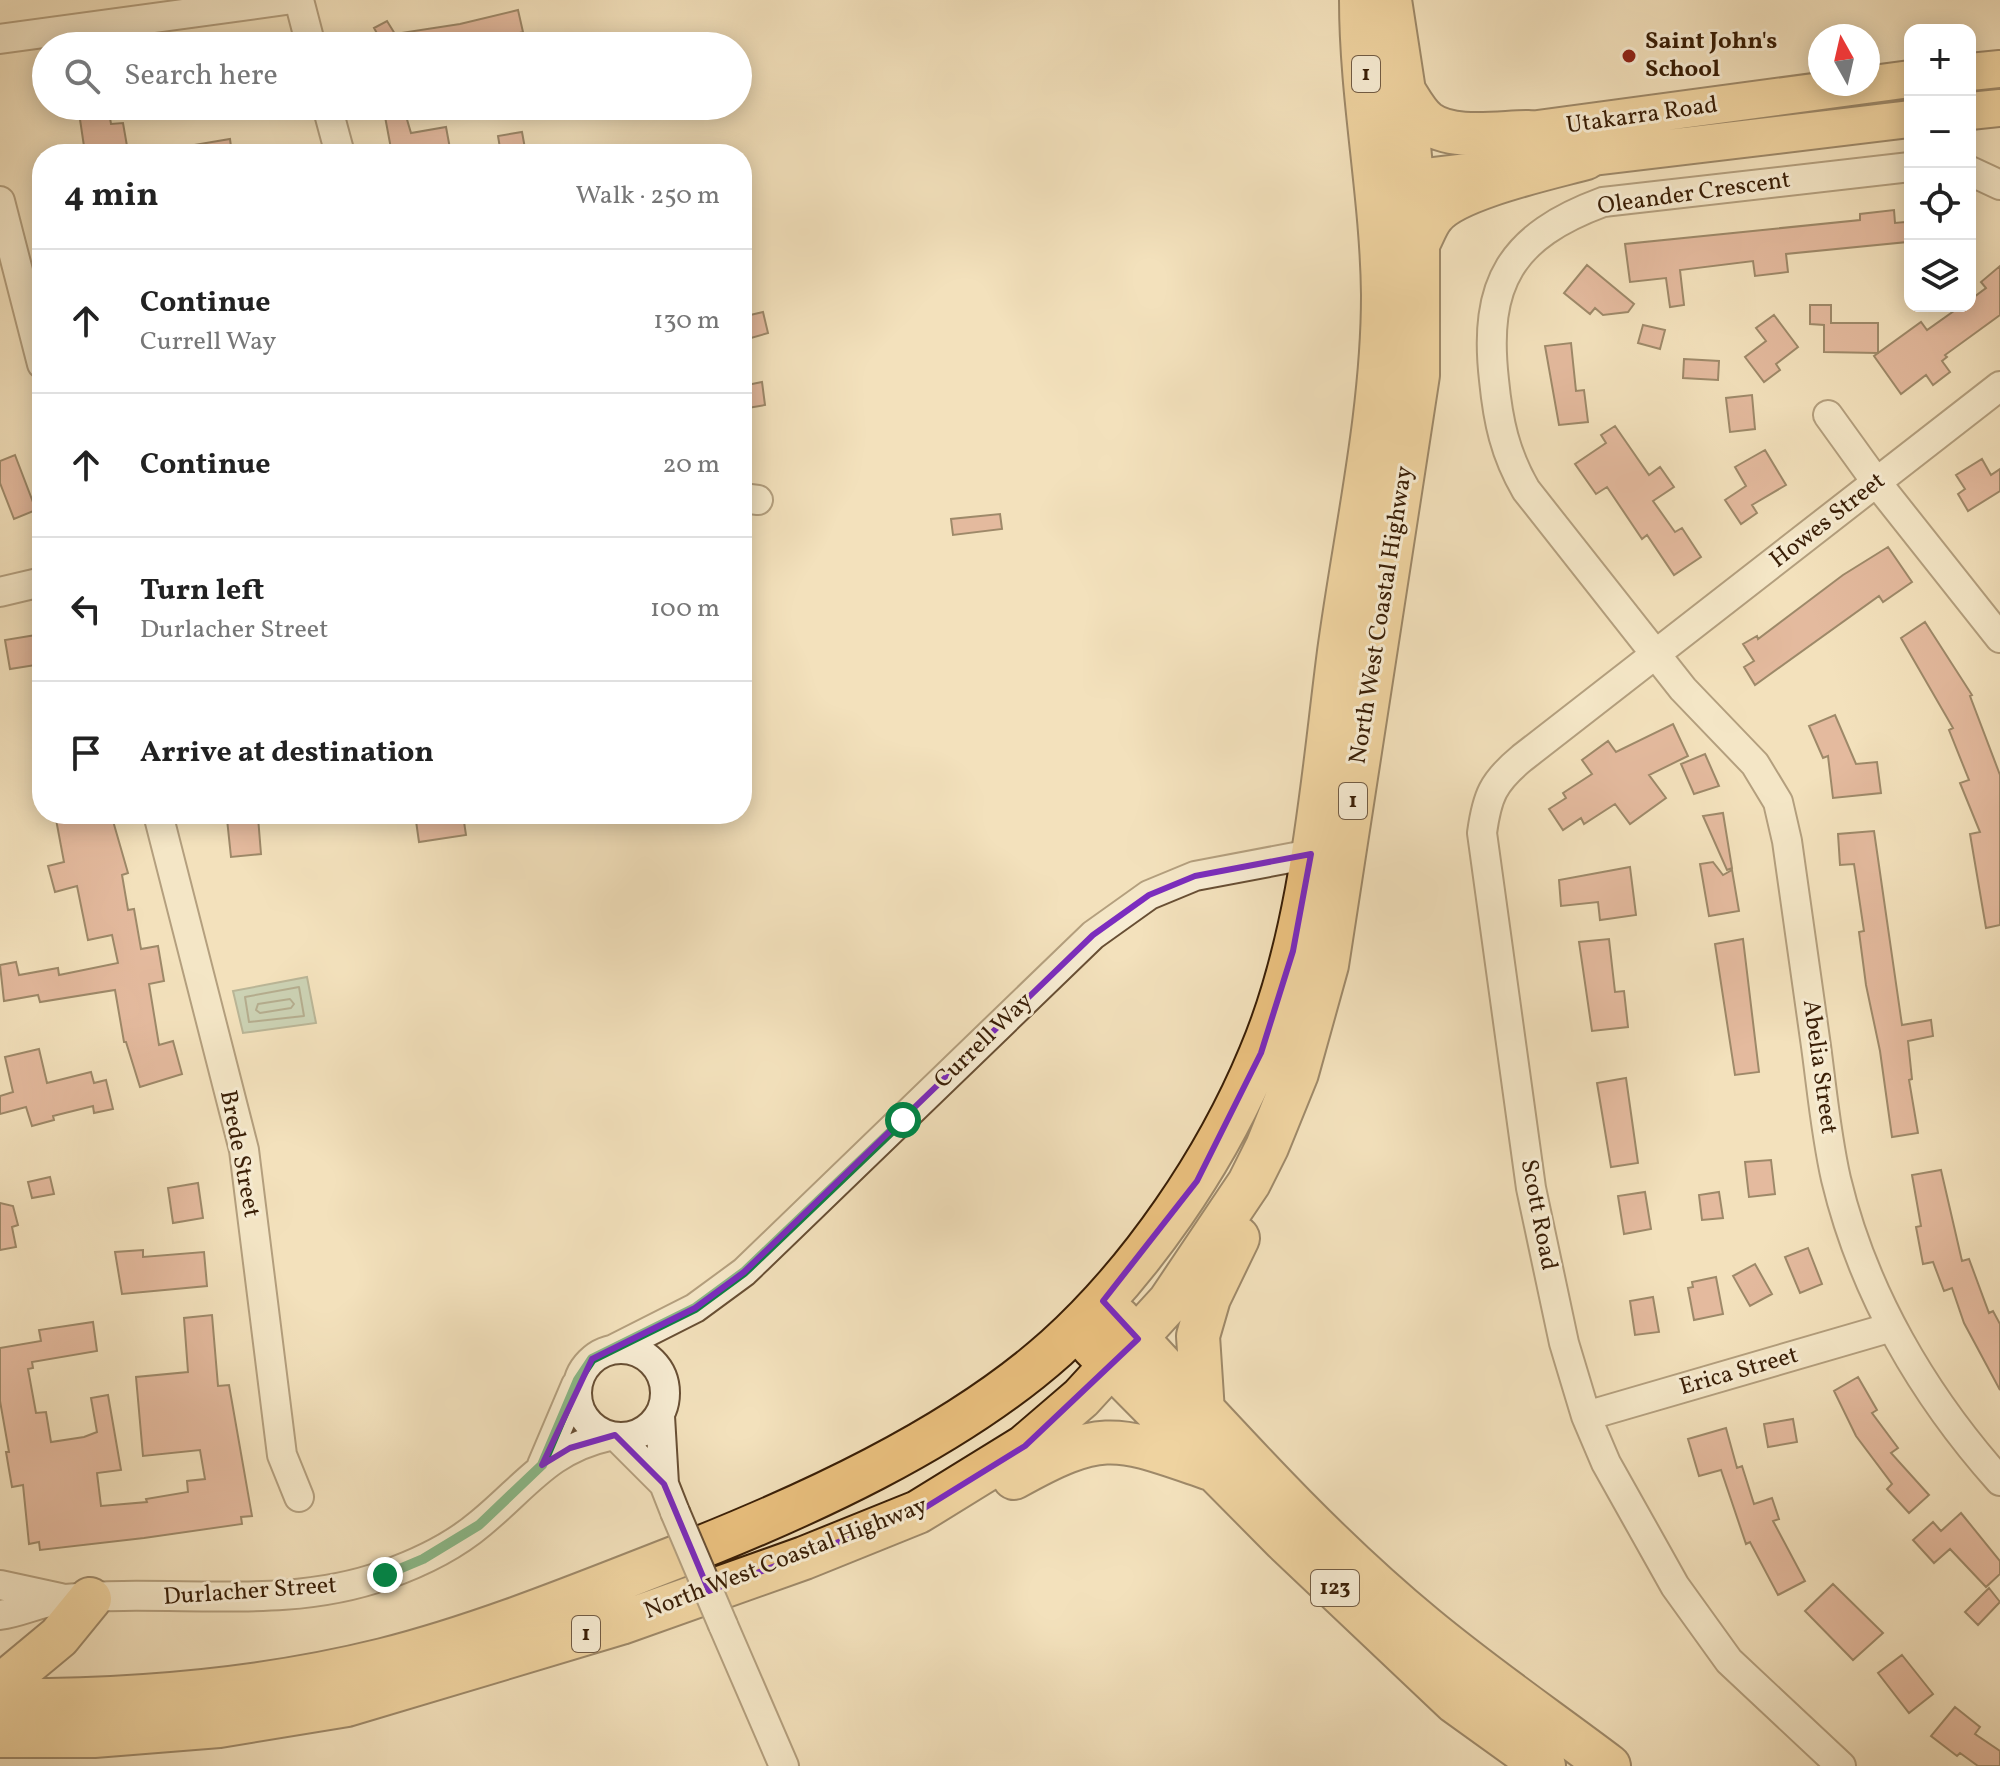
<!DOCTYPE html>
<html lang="en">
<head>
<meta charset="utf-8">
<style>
	body { margin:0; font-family:Vollkorn,serif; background:#f6f6f6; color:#222 }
	.controls { position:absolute; right:24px; top:24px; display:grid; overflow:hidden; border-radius:16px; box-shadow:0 4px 20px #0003 }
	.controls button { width:72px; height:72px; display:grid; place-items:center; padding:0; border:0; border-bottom:2px solid #e0e0e0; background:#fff; color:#222; font:40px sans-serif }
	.compass { position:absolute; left:1808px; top:24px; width:72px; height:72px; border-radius:50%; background:#fff; box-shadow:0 4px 20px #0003; rotate:352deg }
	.stop { position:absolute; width:24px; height:24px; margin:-18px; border:6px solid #0b8043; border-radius:50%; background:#fff }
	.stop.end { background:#0b8043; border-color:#fff; box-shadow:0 2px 8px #0008 }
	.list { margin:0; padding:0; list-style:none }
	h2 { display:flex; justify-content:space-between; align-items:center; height:104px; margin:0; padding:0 32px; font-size:34px }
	h2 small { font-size:26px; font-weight:400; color:#767676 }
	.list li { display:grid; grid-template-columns:52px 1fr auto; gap:24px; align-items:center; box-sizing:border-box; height:144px; padding:0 32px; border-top:2px solid #e0e0e0 }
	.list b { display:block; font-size:30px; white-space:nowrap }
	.list p { margin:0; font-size:26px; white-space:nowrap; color:#767676 }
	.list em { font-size:26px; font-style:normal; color:#767676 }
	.icon { flex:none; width:44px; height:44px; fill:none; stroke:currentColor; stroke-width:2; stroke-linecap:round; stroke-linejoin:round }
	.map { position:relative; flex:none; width:2000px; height:1766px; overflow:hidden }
	.search { position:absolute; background:#fff; box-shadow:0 4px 20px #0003; left:32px; top:32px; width:720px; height:88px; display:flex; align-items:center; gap:20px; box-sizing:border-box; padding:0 28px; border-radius:44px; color:#767676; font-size:30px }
	.panel { position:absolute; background:#fff; box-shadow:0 4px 20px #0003; left:32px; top:144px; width:720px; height:680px; border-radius:32px }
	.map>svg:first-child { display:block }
</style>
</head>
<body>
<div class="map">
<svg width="2000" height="1766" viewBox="0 0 2000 1766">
	<rect width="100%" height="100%" fill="#f3e1bc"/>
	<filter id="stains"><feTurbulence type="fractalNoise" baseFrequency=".0025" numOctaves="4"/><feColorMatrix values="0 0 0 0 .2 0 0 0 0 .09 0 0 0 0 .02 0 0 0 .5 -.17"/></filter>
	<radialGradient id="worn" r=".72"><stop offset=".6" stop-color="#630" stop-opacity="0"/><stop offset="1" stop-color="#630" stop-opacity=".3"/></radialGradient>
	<path fill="#9dbeab" stroke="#757e69" stroke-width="2" d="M307,977L316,1023L243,1033L233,991Z"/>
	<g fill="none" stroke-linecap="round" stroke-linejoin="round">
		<path stroke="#6b6e58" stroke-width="2" d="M299,987L304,1016L249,1022L245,997Z
			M290,999L294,1004L291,1008L260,1013L256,1010L258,1004Z"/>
	</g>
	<path fill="#d38b7a" stroke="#391e06" stroke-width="2" d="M518,10L523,32L505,37L508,46H373L372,38L379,37L374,28L387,21L395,34L460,24Z
		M78,106H108L111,124L123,123L127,146L85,153Z
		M383,106H403L411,133L446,127L451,154H392Z
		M522,132L526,154H501L498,136Z
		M230,139L232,154H189L188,146Z
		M1894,210L1895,223L1905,222L1907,242L1786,254L1788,272L1755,276L1753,261L1680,270L1684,305L1670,307L1666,278L1630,282L1625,244L1860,220V214Z
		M1587,265L1634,304L1628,312L1603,315L1595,308L1590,314L1564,293Z
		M2000,266V315L1945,355L1947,357L1942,361L1950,372L1933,385L1926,375L1901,394L1874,356L1921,322L1927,330L1961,306H1970V300L1986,288L1981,282Z
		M1810,305H1831V323H1878V353L1824,352V325L1810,324Z
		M763,312L768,333L751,338L746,316Z
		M1774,315L1798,347L1776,364L1780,370L1764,382L1745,357L1766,341L1756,328Z
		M1643,325L1665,330L1660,349L1638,343Z
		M1571,343L1576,391L1584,390L1588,422L1559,425L1545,346Z
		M1684,359L1719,361L1718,380L1683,378Z
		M762,382L765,405L742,409V386Z
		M1752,395L1755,429L1730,432L1726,398Z
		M1615,426L1649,475L1660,467L1674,487L1653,501L1675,532L1682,528L1701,557L1674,575L1647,535L1642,539L1607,487L1596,494L1575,464L1606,443L1601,435Z
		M1765,450L1786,485L1752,505L1757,513L1741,524L1725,500L1746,486L1735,467Z
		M15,455L36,510L14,519L0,483V461Z
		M1982,459L1991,475L2000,469V491L1968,511L1958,494L1965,489L1956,475Z
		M1000,514L1002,529L953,535L951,519Z
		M1888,547L1912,582L1883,602L1879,596L1755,685L1744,667L1754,661L1743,644L1757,636L1758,639L1843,575Z
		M1925,622L1972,695L1970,696L2000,775V925L1986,928L1970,834L1980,832L1960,783L1969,780L1949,730L1953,728L1901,638Z
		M42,634V664L10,669L5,640Z
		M1835,715L1856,764L1877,762L1881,793L1833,798L1828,756L1823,758L1809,726Z
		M1673,724L1688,756L1649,775L1666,798L1630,824L1615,804L1584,824L1581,818L1563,830L1549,809L1566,798L1563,793L1592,774L1582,760L1608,741L1616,752Z
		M1705,754L1719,786L1694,794L1681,764Z
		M1723,813L1732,868L1727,870L1703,816Z
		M55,814H111L128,873L122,875L128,910L134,909L141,949L158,946L164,981L149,984L159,1045L173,1041L182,1074L140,1087L126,1042H124L115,990L40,1002L38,995L4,1001L0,965L16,962L19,975L58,968L59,975L118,963L112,935L88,940L77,886L55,892L48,866L64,862Z
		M415,814H440V818L463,815L466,835L419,842Z
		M258,817L261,854L231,857L227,819Z
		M1874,831L1902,1025L1931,1020L1933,1036L1908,1041L1912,1079L1909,1080L1918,1133L1892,1137L1880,1051L1866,985L1859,932L1864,931L1854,864L1840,865L1838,834Z
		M1713,862L1723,875L1732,870L1739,911L1709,916L1700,864Z
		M1630,867L1636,915L1600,920L1598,902L1561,906L1559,880Z
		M1609,939L1615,992L1624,991L1628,1027L1592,1031L1579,942Z
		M1743,939L1759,1072L1735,1075L1715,944Z
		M39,1049L47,1083L91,1072L94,1083L106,1080L113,1109L94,1113L93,1106L53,1116L54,1120L32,1126L26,1107L0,1114V1096L13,1092L5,1057Z
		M1626,1078L1638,1163L1611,1167L1597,1083Z
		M1771,1160L1775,1194L1749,1197L1745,1162Z
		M1941,1170L1962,1261L1969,1259L1989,1313L1993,1311L2000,1324V1390L1964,1323L1952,1288L1944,1291L1933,1262L1923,1264L1916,1227L1921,1226L1912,1175Z
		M50,1177L54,1194L32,1198L28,1182Z
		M198,1183L203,1218L173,1223L168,1188Z
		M1645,1192L1651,1229L1624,1234L1618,1196Z
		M1719,1192L1723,1218L1702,1220L1699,1195Z
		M0,1203L13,1206L18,1225L12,1227L16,1247L0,1250Z
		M1808,1248L1822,1284L1800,1293L1785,1257Z
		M143,1250V1257L204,1252L207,1286L122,1294L115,1252Z
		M1755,1264L1772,1294L1750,1306L1733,1276Z
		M1716,1277L1723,1314L1694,1320L1688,1288L1693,1287L1692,1282Z
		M1653,1297L1659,1332L1635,1335L1630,1301Z
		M212,1315L218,1386L229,1385L252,1516L241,1517L242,1524L144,1538L40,1550L39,1542L29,1544L23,1485L12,1487L6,1452H9L0,1401V1348L41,1341L39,1330L93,1322L97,1351L32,1362L33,1368L28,1369L36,1413L46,1412L51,1442L84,1437L97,1432L91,1398L108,1395L121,1470L97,1473L101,1506L147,1502L146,1499L188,1492L187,1481L205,1479L200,1450L143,1456L136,1377L188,1372L184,1318Z
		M1858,1377L1877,1410L1872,1413L1898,1448L1891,1453L1929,1495L1909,1513L1887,1489L1892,1484L1856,1436L1834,1391Z
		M1793,1419L1797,1442L1768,1447L1764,1424Z
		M1726,1428L1737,1468L1742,1466L1754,1504L1772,1498L1779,1519L1773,1521L1805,1581L1778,1595L1750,1542L1746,1544L1721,1470L1699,1476L1688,1439Z
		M1961,1513L2000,1561V1574L1986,1587L1950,1549L1934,1563L1913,1540L1933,1522L1941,1531Z
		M1833,1584L1883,1633L1853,1660L1805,1611Z
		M1989,1588L2000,1602L1978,1625L1965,1612Z
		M1902,1655L1933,1694L1909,1713L1878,1673Z
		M1955,1707L1980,1727L1975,1734L2000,1751V1766H1978L1960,1753L1957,1756L1931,1736Z"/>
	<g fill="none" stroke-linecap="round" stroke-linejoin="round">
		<defs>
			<path id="minor" d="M299,0L311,46
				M0,39L286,0
				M327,106L340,154
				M1910,167L1603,202C1511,236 1483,283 1494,380C1498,421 1505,454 1526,490L1683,689L1755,764L1778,802L1787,841C1797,909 1806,978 1816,1046C1822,1090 1826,1135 1836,1179C1863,1292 1923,1395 2000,1481
				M1970,171L2000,185
				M0,201L42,364
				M1828,415L1877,483L2000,638
				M742,498L758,500
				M0,592L42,582
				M158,814L244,1150L282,1455L299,1497
				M577 1393a44 44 0 1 1 88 0a44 44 0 1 1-88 0Z
				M614,1349L695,1308L744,1272L1093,935L1149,895L1195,876L1311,854
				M660,1416L664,1484L675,1512
				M1586,1416L1892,1327
				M617,1437L664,1484
				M542,1465L576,1385
				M0,1585L60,1598
				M0,1615C22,1612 42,1601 65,1599C171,1588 282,1612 385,1575C419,1563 454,1546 481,1523C526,1486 549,1449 609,1436
				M723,1625L784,1766
				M1841,1766L1729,1661L1675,1586L1606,1463L1586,1416L1564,1343L1531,1188L1482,833C1487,796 1493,782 1522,758L2000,386"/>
			<path id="major" d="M1970,72L2000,69
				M1970,111L2000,108
				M1502,134L1910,79
				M1383,182L1910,119"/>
			<path id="highway" d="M1404,91C1411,102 1417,114 1427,122C1452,141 1500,132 1529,132
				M1418,244C1423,235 1427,223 1433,216C1455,188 1550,168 1586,158
				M1118,1318C1217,1424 1313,1535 1425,1627C1484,1676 1548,1720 1609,1766
				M1093,1347L1284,1540L1455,1702L1544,1766
				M1203,1412L1198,1336L1209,1298L1238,1238
				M1014,1478C1105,1427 1117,1437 1211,1469
				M0,1686L59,1637L90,1599
				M0,1700C128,1701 258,1691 383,1660C482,1635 579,1595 674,1558C802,1508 953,1440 1056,1348C1141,1271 1216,1161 1260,1055C1312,933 1322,783 1339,652C1355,534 1383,414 1383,295C1382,196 1361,98 1361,0
				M0,1736H94L219,1726L347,1705L621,1623L804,1558L918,1512L1025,1446L1081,1398L1169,1302L1249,1183L1267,1147L1297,1073L1327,965L1418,375V244L1404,91L1390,0"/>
		</defs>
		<use href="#minor" stroke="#684f34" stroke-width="32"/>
		<use href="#major" stroke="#391e06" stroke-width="40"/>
		<use href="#highway" stroke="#391e06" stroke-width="46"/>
		<use href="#minor" stroke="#f7ecd3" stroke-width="28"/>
		<use href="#major" stroke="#eac07e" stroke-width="36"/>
		<use href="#highway" stroke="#eac07e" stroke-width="42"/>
		<defs>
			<path id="minor-bridge" d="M675,1512L723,1625"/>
		</defs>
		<use href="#minor-bridge" stroke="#684f34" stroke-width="32" stroke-linecap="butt"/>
		<use href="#minor-bridge" stroke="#f7ecd3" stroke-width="28"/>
	</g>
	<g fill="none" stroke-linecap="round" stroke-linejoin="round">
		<path stroke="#0b8043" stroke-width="10" d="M385,1575L423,1559L479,1525L542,1465L578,1380L592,1359L695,1308L744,1272L903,1120"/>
	</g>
	<path d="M0 0H2000V1766H0ZM1311,854L1293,951L1261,1053L1197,1181L1103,1301L1138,1339L1025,1446L918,1512L709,1591L664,1484L615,1435L570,1448L542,1465L592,1359L695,1308L744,1272L1093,935L1149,895L1195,876Z" fill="#f3e1bc" fill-opacity=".55" fill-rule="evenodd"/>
	<path fill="none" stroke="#7b2cbf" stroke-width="6" stroke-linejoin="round" d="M1311,854L1293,951L1261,1053L1197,1181L1103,1301L1138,1339L1025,1446L918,1512L709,1591L664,1484L615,1435L570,1448L542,1465L592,1359L695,1308L744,1272L1093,935L1149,895L1195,876Z"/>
	<circle fill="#8f2418" stroke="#f7ecd3" stroke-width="3" cx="1629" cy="56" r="8"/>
	<g text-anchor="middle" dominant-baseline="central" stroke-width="6" stroke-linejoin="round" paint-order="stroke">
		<g fill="#f7ecd3" stroke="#725c44" stroke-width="2">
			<rect x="1352" y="56" width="28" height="36" rx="6"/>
			<rect x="1339" y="783" width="28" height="36" rx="6"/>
			<rect x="1311" y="1570" width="48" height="36" rx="6"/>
			<rect x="572" y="1616" width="28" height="36" rx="6"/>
		</g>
		<g font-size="22" font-weight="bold" fill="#391e06">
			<text x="1366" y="74">1</text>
			<text x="1353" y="801">1</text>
			<text x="1335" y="1588">123</text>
			<text x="586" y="1634">1</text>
		</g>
		<g font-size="24" font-weight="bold" fill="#391e06" stroke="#f7ecd3" text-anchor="start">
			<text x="1645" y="42">Saint John's<tspan x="1645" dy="28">School</tspan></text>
		</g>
		<g font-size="24" fill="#391e06" stroke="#f7ecd3">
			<text transform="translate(1642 116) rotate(-8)">Utakarra Road</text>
			<text transform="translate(1694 194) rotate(-8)">Oleander Crescent</text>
			<text transform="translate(1828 521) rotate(-38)">Howes Street</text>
			<text transform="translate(1382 615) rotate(-81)">North West Coastal Highway</text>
			<text transform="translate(984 1041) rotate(-44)">Currell Way</text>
			<text transform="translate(1819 1067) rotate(82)">Abelia Street</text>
			<text transform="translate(239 1154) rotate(79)">Brede Street</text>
			<text transform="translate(1538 1215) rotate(79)">Scott Road</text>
			<text transform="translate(1739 1372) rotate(-16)">Erica Street</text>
			<text transform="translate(786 1559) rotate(-21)">North West Coastal Highway</text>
			<text transform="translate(250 1592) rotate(-4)">Durlacher Street</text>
		</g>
	</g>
	<rect width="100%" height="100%" filter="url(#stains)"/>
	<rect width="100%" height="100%" fill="url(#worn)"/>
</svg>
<div class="controls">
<button>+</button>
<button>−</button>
<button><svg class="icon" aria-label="locate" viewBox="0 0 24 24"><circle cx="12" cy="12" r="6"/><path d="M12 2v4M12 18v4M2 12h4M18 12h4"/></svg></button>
<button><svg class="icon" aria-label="layers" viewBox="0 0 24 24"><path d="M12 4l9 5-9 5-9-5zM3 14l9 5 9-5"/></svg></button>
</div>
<svg class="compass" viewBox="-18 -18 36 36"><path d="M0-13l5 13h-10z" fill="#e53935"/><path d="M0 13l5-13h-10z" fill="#767676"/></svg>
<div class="stop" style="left:903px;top:1120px"></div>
<div class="stop end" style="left:385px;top:1575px"></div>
<div class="search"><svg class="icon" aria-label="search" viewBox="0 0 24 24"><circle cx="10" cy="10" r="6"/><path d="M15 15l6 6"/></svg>Search here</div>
<section class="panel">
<h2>4 min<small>Walk · 250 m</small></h2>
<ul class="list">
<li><svg class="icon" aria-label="ahead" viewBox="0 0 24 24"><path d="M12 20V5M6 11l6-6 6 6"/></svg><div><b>Continue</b><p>Currell Way</p></div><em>130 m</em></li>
<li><svg class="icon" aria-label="ahead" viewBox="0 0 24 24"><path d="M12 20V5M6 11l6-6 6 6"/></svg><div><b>Continue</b></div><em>20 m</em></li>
<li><svg class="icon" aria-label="left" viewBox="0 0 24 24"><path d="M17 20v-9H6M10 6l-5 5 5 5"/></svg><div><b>Turn left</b><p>Durlacher Street</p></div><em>100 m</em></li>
<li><svg class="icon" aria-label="arrive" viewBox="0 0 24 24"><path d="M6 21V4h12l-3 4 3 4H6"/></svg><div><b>Arrive at destination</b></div></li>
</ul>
</section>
</div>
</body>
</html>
